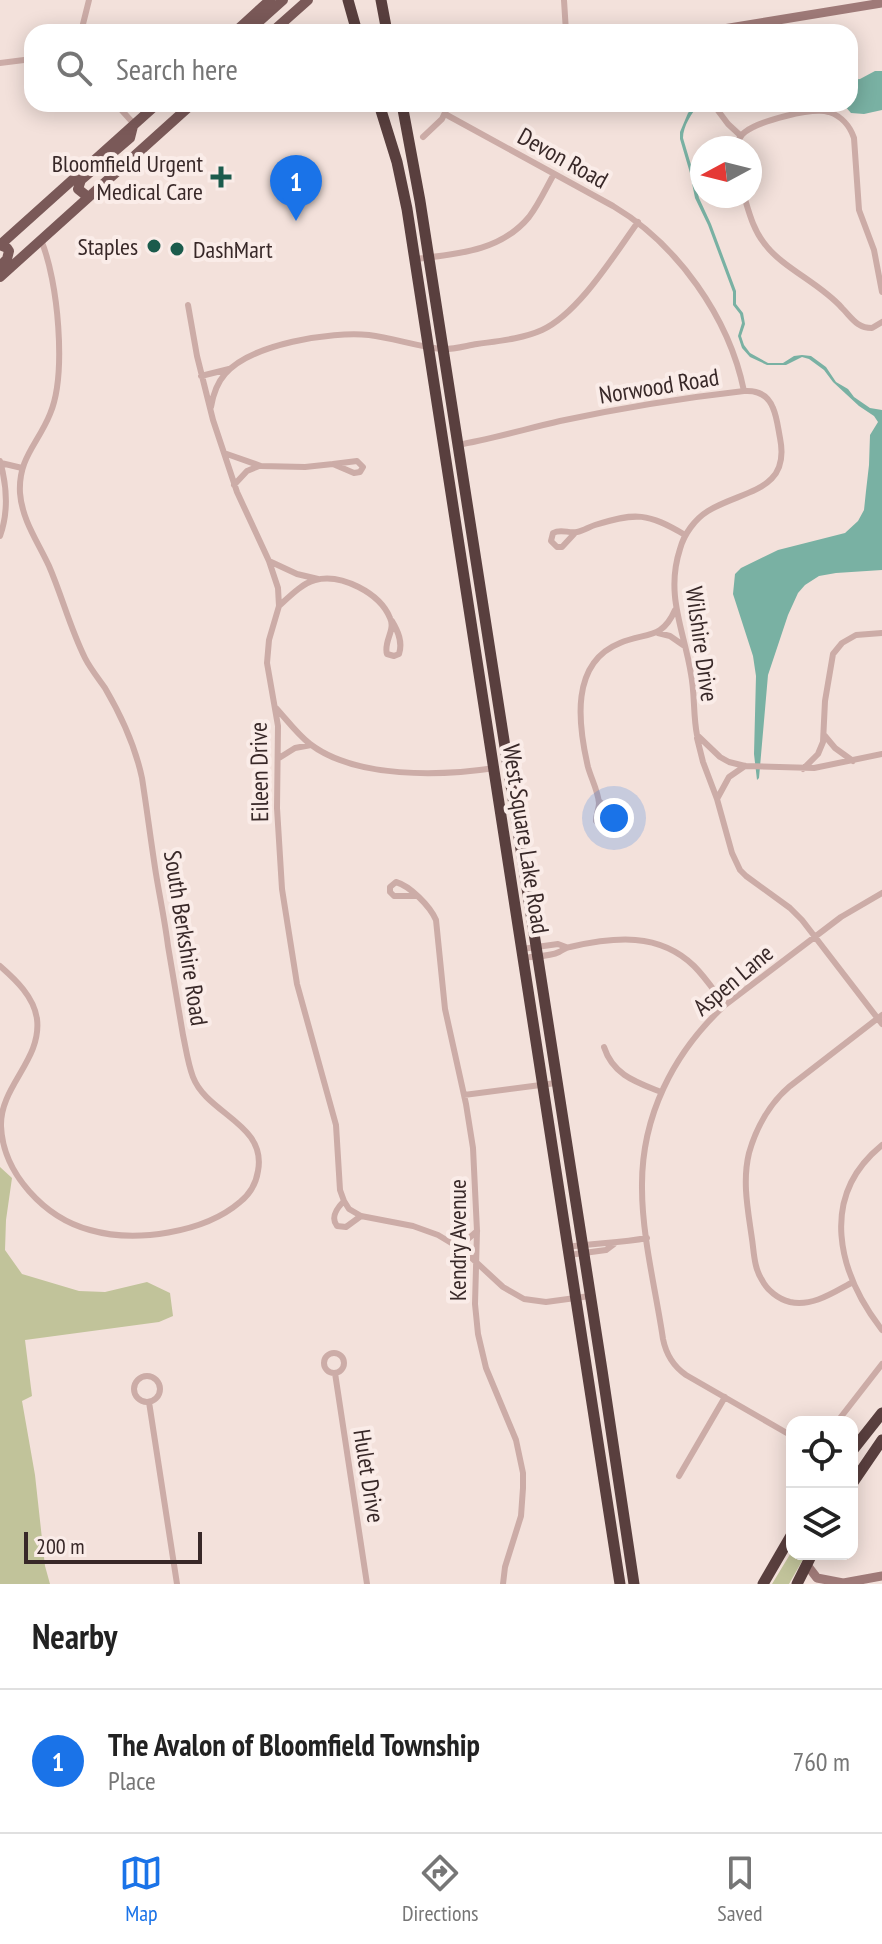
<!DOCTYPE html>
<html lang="en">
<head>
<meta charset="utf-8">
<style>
	body { margin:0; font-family:"PT Sans Narrow",sans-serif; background:#f6f6f6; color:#222 }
	.controls { position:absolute; right:24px; bottom:24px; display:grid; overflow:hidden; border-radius:16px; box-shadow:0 4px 20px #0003 }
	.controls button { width:72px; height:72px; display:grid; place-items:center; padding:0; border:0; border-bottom:2px solid #e0e0e0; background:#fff; color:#222; font:40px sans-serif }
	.compass { position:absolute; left:690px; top:136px; width:72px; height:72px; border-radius:50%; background:#fff; box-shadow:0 4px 20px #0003; rotate:263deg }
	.scale { position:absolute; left:24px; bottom:20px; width:178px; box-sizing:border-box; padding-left:8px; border:4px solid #382828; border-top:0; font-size:22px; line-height:28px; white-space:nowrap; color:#382828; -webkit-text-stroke:6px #faece8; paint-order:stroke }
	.you { position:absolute; left:614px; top:818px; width:28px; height:28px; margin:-20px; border:6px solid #fff; border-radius:50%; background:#1a73e8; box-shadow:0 0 0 12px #1a73e833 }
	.badge { display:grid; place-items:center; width:52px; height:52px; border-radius:50%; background:#1a73e8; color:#fff; font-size:26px; font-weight:700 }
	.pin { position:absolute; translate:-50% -66px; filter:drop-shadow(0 2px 4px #0008) }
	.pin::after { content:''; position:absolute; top:42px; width:28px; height:24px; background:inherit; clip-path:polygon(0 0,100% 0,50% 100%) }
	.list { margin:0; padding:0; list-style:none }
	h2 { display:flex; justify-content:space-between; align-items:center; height:104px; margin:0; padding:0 32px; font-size:34px }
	h2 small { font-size:26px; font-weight:400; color:#767676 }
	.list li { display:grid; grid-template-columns:52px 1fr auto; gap:24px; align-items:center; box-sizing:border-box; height:144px; padding:0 32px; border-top:2px solid #e0e0e0 }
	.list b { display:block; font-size:30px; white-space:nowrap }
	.list p { margin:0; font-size:26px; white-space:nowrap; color:#767676 }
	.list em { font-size:26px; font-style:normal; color:#767676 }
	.icon { flex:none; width:44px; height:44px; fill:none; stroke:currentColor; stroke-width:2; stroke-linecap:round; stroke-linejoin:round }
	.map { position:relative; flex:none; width:882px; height:1584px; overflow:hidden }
	.search { position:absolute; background:#fff; box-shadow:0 4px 20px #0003; left:24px; right:24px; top:24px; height:88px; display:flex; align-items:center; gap:20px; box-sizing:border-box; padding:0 28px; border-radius:24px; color:#767676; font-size:30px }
	.sheet { height:248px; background:#fff }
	nav { display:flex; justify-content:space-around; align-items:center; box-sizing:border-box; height:112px; border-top:2px solid #e0e0e0; background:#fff; font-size:22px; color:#767676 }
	nav a { display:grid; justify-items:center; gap:4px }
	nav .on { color:#1a73e8 }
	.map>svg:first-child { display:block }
</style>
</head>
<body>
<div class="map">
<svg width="882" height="1584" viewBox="0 0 882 1584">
	<rect width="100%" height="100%" fill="#f3e1db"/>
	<path fill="#c1c39a" d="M0,1167L12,1178L6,1220L5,1250L22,1274L79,1291L105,1292L147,1282L170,1293L173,1316L159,1322L25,1340L32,1396L22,1401L35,1475L45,1566L50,1584H0Z
		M792,1551V1554H806L789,1584H772Z"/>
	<path fill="#79b1a3" d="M875,71H882V110L864,114L851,113L843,104H850V80L860,79Z
		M696,104H699C692,113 683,126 683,138L694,175L699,198L711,224L736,291V304L743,313L745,324L741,336L744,345L750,353L768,363H783L794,356L802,355L811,356L826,367L836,382L848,389L854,397L870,408L882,410V570L836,573L819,576L805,585L798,593L788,615L768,675L759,778L757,780L754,754L756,676L753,656L733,594L735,574L741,568L778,550L845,533L858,521L864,510L866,491L869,465L870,435L878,422L874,416L859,406L833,382L824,370L809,359L802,357L786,365H767L750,357L742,348L738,336L742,323L740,314L733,305V292L708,225L695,198L690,173L680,139V132L688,113Z"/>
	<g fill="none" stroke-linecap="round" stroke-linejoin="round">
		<path stroke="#ccaca7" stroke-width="6" d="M564,0L566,32
			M81,32L89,0
			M0,63L32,59
			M116,104L134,124
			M713,104L728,124L741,136
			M445,114L613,206C677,244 729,317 744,391
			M423,137L442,119L449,104
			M736,148C738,142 739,136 745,132C759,121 812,107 829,112C841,116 850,126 854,138L859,210L874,250L882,292
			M744,196C749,212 753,229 764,243C782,268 820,283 842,308C852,318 857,328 872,328L882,322
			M415,259C456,254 500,252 529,217C539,204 546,188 554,174
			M188,305L197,356L213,420L237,492L269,561L278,588L279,606L269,640L267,663L278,726L277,808L282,889L297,984L336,1125L340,1190L344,1201L349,1209L361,1216L413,1226L438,1235L463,1250L503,1287L524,1299L546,1302L590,1296
			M201,376L229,369
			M211,407C213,395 217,383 225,374C251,344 331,331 369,335C393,338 416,346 441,349C452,350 465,346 477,344C498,341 522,339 542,330C579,313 614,255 638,222
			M457,445C492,439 525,429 560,421C621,408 682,398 744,391C758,390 768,395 773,408C777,417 778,428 780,438C791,492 742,490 708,511C695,519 684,534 680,549C665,595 684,630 691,674C695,695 693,715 697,735L720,757L729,762L745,766L814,768L882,754
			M224,453L261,466L305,467L333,464L354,473L360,472L363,467L357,461L333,464
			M0,461C7,486 9,511 0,536
			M1,463L22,468
			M234,485L247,471L259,466
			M575,533L562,547H557L551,541L553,533C562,528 568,534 577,532C583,531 589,527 595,525C636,512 648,513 685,535
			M269,561L297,574L318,579
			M279,606C289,597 301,584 315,580C341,573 380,593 390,618C396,630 383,642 387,654L394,656L399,654C403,642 398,631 392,621
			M658,633L670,636L683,645
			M276,708C287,720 297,734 310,744C356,779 441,776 495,768
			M825,736L835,748L853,761
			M697,738L703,762L717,799
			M279,758L295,748L311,745
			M745,766L729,777L717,799L732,853L740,870L746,876L790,908L802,920L882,1024
			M803,769L818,754L823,742L825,701L833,654L842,643L856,635L882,633
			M599,801L614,815L613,821L607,826H601L596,821C596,814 599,809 599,803C598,791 591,778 588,767C578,724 570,663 620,643C646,632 662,640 675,610
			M415,896H394L390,892V887L396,882C410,886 430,906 436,920L445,1009L466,1104L473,1148L477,1231L475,1304L478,1334L486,1368L516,1440L523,1473V1488L521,1516L505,1567L503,1584
			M522,949L558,944L566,947
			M522,958C534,956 549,957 559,952C563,950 566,947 570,947C614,937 659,932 694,966C706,978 715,992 725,1005
			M0,966C16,980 34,997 37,1019C42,1060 0,1086 1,1126C3,1174 45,1218 90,1230C135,1243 204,1233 240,1202C250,1194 256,1184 258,1171C267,1124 207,1114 193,1077C188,1064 186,1049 183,1035C178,1006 173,976 168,946C165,922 160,898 156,874C151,842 147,810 142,778C135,745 122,717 105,688C98,678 90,668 85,658C70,628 62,596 49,566C38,542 22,520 20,493C18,458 38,444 50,414C67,374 58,280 41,240
			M604,1047C613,1075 636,1082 661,1092
			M464,1095L556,1083
			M882,1145C818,1197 838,1273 882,1330
			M344,1201C337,1208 330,1217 337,1226L346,1227L361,1216
			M459,1247L477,1231
			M568,1247C595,1243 621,1243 647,1238
			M569,1255L606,1250L614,1244
			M853,1282C834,1292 813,1307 790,1302C778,1299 767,1290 762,1280C754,1268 754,1252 752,1239C748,1210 742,1182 749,1153C756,1128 770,1103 790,1086L882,1015
			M324 1363a10 10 0 1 1 20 0a10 10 0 1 1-20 0Z
			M335,1373L367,1584
			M134 1389a13 13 0 1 1 26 0a13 13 0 1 1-26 0Z
			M149,1402L177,1584
			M837,1422L882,1364
			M792,1436L686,1375C673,1366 666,1354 663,1339C656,1291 642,1237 642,1188C641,1117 673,1053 725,1005L841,917L882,893
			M679,1476L725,1397"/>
		<path stroke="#9f7a78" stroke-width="9" d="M705,32L882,3
			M807,1565L817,1578L843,1583
			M838,1584L882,1576"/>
		<path stroke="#7a5958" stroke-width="10" d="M235,32L270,0
			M253,32L254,26L283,0
			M272,32L308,0
			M88,197L78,189L81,180L130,138L133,126
			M0,245L157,104
			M0,245L7,248L9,251L7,259L0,266
			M0,277L192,104"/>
		<path stroke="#593f3e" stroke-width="11" d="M348,0L357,32
			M381,0L387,32
			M379,104L397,162L407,209L620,1584
			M402,104L420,201L602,1370L634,1584
			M852,1451L882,1413
			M852,1484L882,1440
			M763,1584L792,1534
			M797,1584L812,1554"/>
	</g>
	<g fill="#1b5b4c" stroke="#faece8" stroke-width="3">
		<path d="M217 165h8v8h8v8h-8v8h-8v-8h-8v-8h8z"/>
		<circle cx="154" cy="246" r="8"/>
		<circle cx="177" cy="249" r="8"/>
	</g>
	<g text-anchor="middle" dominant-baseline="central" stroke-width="8" stroke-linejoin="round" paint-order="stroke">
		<g font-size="24" fill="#382828" stroke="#faece8">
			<text transform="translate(563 158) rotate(29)">Devon Road</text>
			<text transform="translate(659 386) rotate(-9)">Norwood Road</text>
			<text transform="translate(702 644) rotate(82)">Wilshire Drive</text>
			<text transform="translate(259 772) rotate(-91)">Eileen Drive</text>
			<text transform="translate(526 839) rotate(81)">West Square Lake Road</text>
			<text transform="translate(186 938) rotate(81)">South Berkshire Road</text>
			<text transform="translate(733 980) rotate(-40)">Aspen Lane</text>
			<text transform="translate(457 1240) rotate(-90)">Kendry Avenue</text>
			<text transform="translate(369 1476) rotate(81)">Hulet Drive</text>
		</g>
		<g font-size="24" fill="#382828" stroke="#faece8" text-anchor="end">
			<text x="203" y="163">Bloomfield Urgent<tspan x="203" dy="28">Medical Care</tspan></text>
			<text x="138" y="246">Staples</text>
			<text x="193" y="249" text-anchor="start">DashMart</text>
		</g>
	</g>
</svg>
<div class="controls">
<button><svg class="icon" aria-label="locate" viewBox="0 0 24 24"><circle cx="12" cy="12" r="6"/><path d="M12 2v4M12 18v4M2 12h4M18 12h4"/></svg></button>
<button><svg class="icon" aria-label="layers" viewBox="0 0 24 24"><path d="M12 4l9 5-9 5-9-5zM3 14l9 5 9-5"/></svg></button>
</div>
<svg class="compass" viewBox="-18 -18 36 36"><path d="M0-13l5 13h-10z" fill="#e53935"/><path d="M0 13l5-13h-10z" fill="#767676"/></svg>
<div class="scale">200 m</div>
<div class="you"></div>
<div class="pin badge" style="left:296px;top:221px">1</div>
<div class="search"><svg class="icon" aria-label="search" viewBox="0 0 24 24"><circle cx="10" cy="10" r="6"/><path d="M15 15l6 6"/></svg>Search here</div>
</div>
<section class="sheet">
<h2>Nearby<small></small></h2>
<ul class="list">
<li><span class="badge">1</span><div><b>The Avalon of Bloomfield Township</b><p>Place</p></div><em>760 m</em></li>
</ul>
</section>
<nav>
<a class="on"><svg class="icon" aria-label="map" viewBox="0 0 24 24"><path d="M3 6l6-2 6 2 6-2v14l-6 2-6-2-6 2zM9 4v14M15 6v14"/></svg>Map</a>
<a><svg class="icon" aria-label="directions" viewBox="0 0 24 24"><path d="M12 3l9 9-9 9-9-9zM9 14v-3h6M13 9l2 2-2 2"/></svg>Directions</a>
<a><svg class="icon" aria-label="saved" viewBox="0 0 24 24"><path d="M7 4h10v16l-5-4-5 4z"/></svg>Saved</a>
</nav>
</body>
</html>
